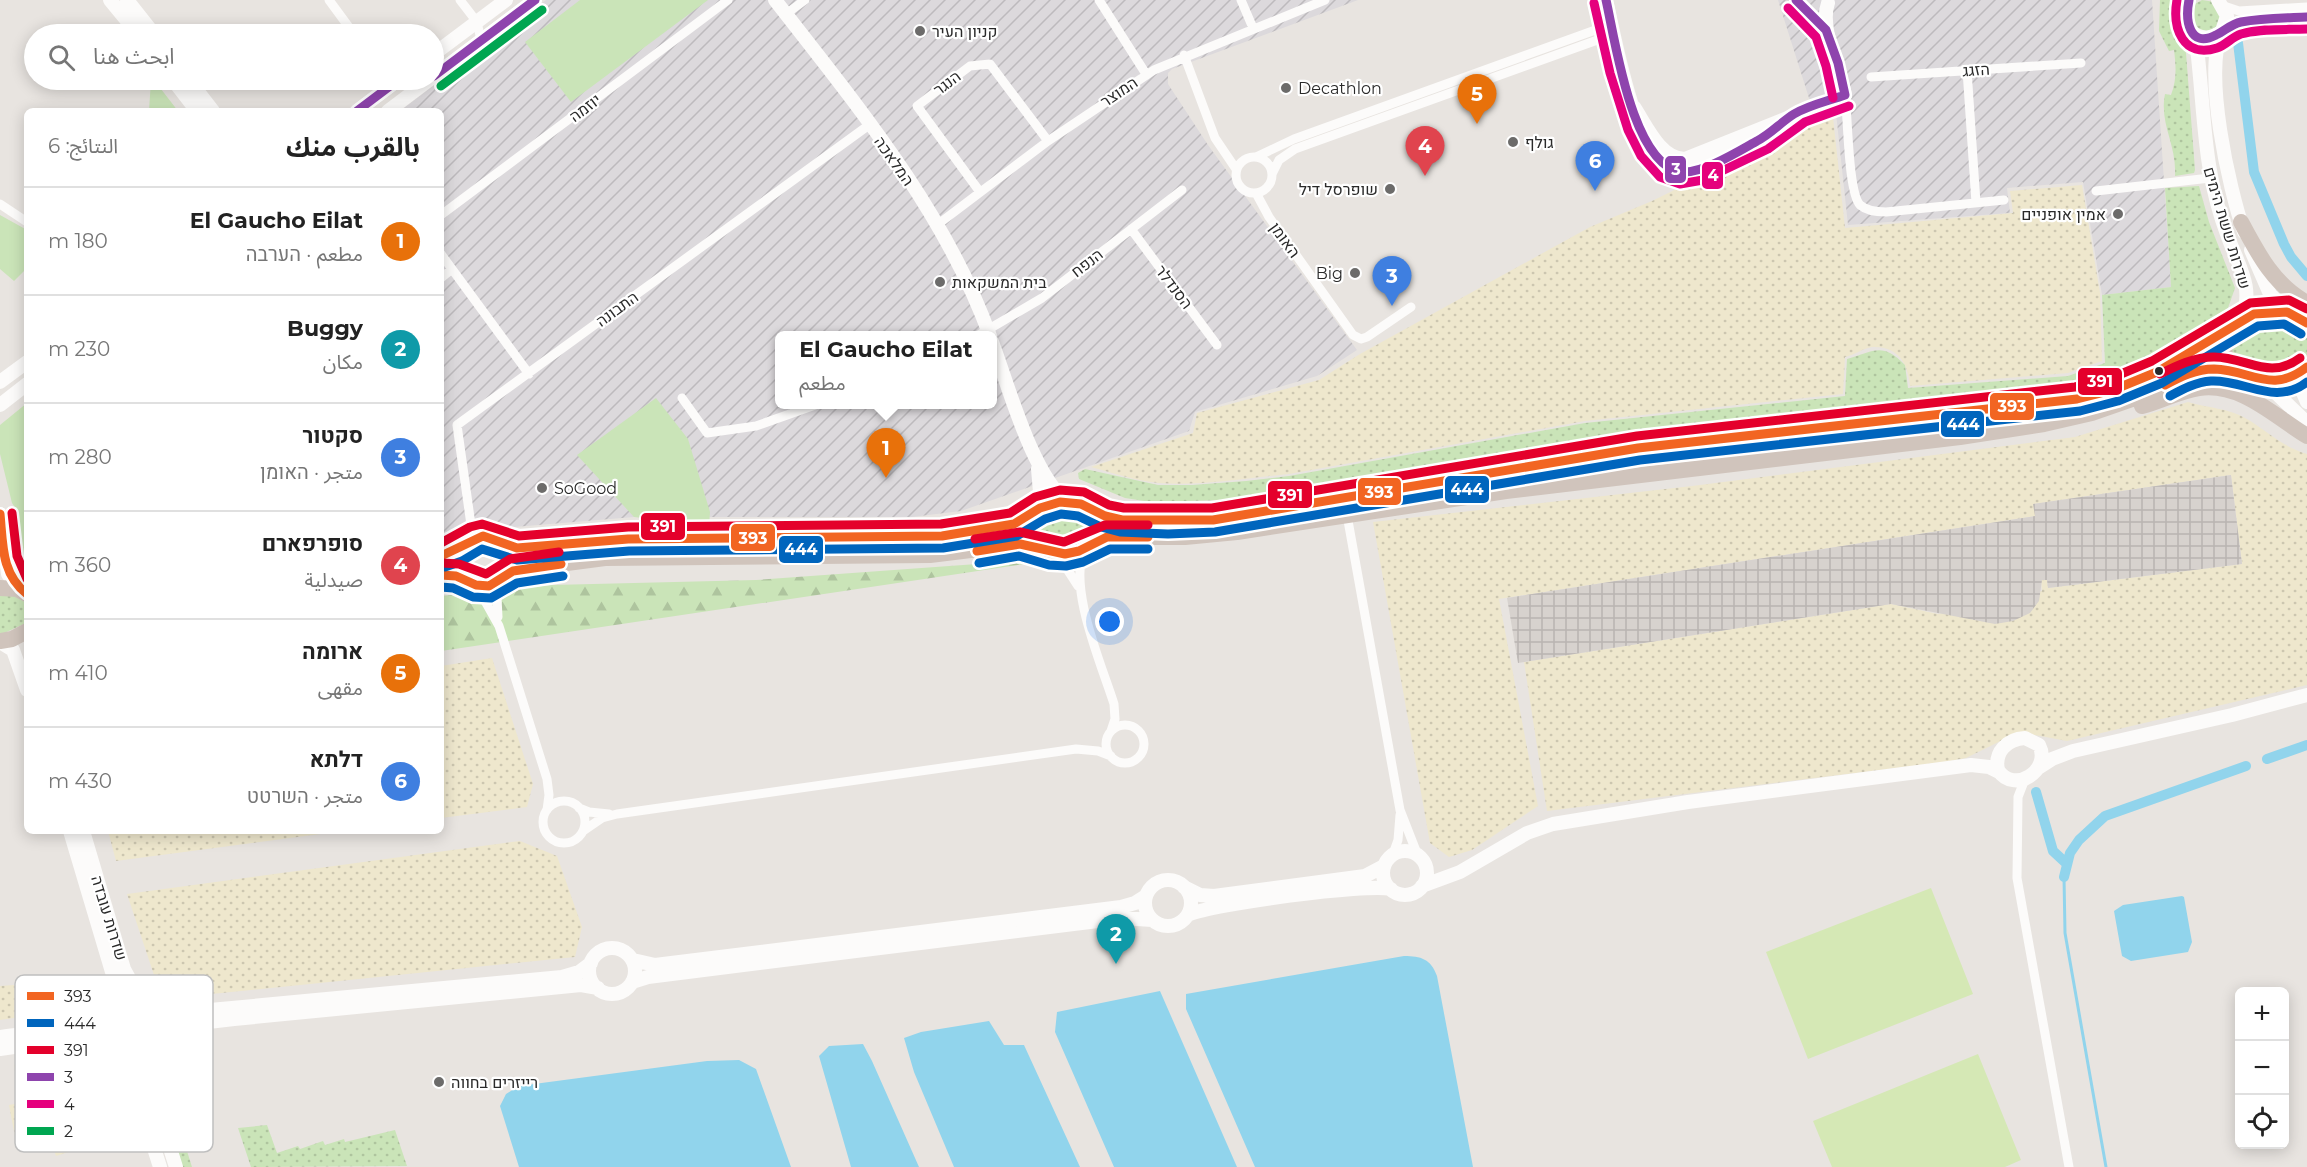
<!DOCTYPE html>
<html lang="ar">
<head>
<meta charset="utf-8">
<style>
	body { margin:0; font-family:Montserrat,"Noto Sans Arabic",Heebo,sans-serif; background:#f2f2f2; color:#222; direction:rtl }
	.controls { position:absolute; right:18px; bottom:18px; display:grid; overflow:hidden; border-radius:9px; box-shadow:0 3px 15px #0003 }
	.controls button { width:54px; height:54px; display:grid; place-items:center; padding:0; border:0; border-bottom:2px solid #e0e0e0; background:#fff; color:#222; font:30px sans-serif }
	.you { position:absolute; left:1110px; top:622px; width:21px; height:21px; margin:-15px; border:4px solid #fff; border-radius:50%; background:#1a73e8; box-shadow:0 0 0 9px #1a73e833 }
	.badge { display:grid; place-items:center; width:39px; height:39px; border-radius:50%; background:#6c6b6a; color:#fff; font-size:20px; font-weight:700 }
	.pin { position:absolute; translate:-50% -50px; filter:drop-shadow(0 2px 3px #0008) }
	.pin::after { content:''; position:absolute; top:32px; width:21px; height:18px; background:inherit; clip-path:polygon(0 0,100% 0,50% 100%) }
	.popup { position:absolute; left:775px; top:331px; width:222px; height:78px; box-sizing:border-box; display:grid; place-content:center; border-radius:9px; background:#fff; filter:drop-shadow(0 2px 4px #0005); font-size:20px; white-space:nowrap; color:#767676 }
	.popup b { font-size:22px; color:#222 }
	.popup::after { content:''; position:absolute; left:50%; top:100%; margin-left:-12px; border:12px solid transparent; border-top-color:#fff }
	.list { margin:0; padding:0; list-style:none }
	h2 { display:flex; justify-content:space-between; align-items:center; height:78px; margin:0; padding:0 24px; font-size:26px }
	h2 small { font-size:20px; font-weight:400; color:#767676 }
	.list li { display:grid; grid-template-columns:39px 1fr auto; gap:18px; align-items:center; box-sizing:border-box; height:108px; padding:0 24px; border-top:2px solid #e0e0e0 }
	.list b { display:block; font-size:22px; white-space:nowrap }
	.list p { margin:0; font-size:20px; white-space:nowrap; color:#767676 }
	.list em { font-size:20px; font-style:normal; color:#767676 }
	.icon { flex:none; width:33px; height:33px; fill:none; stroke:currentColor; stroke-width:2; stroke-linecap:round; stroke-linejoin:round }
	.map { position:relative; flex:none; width:2307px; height:1167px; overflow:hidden; direction:ltr }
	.search { position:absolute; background:#fff; box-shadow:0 3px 15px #0003; left:24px; top:24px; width:420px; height:66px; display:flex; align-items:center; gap:15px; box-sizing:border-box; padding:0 21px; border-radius:33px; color:#767676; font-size:22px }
	.panel { position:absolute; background:#fff; box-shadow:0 3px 15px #0003; left:24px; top:108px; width:420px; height:726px; border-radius:9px; direction:rtl }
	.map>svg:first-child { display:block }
</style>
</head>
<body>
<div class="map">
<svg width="2307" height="1167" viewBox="0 0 2307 1167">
	<defs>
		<pattern id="industrial-furrows" width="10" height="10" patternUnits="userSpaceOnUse" patternTransform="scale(1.5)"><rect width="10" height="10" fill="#dcd9dc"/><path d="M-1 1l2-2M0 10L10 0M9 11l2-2" fill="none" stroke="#bdbabd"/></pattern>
		<pattern id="forest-firs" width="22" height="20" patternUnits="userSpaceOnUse" patternTransform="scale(1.5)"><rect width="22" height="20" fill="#cae4b8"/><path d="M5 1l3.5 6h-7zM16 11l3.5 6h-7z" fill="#aec49e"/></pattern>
		<pattern id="sand-dots" width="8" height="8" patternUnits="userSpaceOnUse" patternTransform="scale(1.5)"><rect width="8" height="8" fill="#eee7cd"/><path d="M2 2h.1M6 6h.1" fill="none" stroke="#ccc6b0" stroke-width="1.8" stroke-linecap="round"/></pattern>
		<pattern id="park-dots" width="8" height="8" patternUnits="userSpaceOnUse" patternTransform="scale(1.5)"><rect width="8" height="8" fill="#cae4b8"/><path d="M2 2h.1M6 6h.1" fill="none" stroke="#aec49e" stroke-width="1.8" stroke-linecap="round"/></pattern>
		<pattern id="plaza-grid" width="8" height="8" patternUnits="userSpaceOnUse" patternTransform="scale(1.5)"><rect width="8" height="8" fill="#d7d2ce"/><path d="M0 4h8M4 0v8" fill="none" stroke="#b9b4b1"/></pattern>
	</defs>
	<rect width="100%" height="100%" fill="#e8e4e0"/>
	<path fill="url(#industrial-furrows)" fill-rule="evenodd" d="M546,0H1358L1172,69L1168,73V84L1208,145L1357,350L1317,376L1195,412L1189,431L961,511L912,517H634L441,533V111H400ZM780,336H992V404H780Z
		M1778,0H2152L2171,287L2102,295L2083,182L2007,188L2010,213L1848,225L1836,113L1815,117Z"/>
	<path fill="#cae4b8" d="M580,0H708L571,102L525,42Z
		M151,80H154L178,111H149Z
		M0,215L27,230V268L14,281L0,269Z
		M656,398L688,439L710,512L709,526L634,517L577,455Z
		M27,403V578H26L21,568L18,512L12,503L0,454V425Z"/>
	<path fill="url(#forest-firs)" d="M1023,557L1045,561L441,651V596L552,585L756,580L977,564Z"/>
	<path fill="url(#sand-dots)" d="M1833,117L1845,228L2013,213L2010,191L2082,185L2100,293L2102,361L2068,373L1910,386C1908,364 1899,346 1872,347C1864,348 1854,355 1845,357L1843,394L1585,421L1289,474C1247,478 1202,486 1159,483C1137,481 1113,473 1091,467L1193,433L1197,413L1319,380L1360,354L1590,227L1652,201L1764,146L1791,129Z
		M2188,402C2208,408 2228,408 2247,419C2267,431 2283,447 2307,454V685L2067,741L2019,732L1966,758L1945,762L1547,811L1524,662L1891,604L1938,614L2042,591L2041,580H2047L2048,588L2242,564L2231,475L2034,504L2036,516L1499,599L1538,806L1472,850L1449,857L1430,843L1373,522L1692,486L2075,437Z
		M492,658L533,784L527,807L441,818V666Z
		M108,831H343L116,861Z
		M520,841L557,856L582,927L575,957L162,999L127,894Z
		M82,980L83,1008L0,1020V986Z
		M79,1054C115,1055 120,1105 129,1133L56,1156L48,1132L16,1142L9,1105L20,1103L14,1065Z"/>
	<path fill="url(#park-dots)" d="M2160,0H2176L2171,19L2186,53L2195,170L2194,173L2175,176C2177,144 2159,124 2165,94L2171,95C2177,79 2176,66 2174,50L2169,51L2159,31Z
		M2202,0L2215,2L2223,19L2210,34L2192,27L2193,5Z
		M2199,186L2209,222L2235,288L2227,311L2204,332L2095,386L2066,392L1662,430L1222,500L1151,502L1125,498L1079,479L1078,473L1085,469L1158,485H1192L1246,481L1289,476L1585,423L1845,396L1847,359C1873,352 1882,341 1905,365L1908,388L2068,376L2105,363L2102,295L2171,287L2165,188Z
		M2268,315L2304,325L2307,329V362L2275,377L2234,365L2230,336Z
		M1061,507L1091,518L1090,536L1064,549L1037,541L1033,523Z
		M0,594H10L27,603V621L24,624L0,635Z
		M156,1052L192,1167H180L149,1069L150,1057Z
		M267,1125L277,1153L298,1146L300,1149L323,1141L325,1145L344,1139L345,1142L395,1130L407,1166L251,1167L238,1128Z"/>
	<path fill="#d5e8b5" d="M1931,888L1973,994L1808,1059L1766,952Z
		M1978,1054L2021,1160L2005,1167H1832L1813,1121Z"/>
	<path fill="url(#plaza-grid)" d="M2231,475L2242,564L2048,588L2047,580H2042L2039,601L2030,613L2013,621L1995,624L1891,604L1518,663L1507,598L2035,516L2033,504Z"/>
	<path fill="#91d4ec" d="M2182,896L2184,897L2192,942L2188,952L2131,961L2122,956L2114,911L2123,905Z
		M1404,956C1421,956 1431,959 1437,976L1473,1167H1255L1186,1009V994Z
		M1160,991L1237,1167H1114L1055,1032L1057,1012Z
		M989,1021L1004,1045H1024L1080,1167H954L914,1072L904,1038L921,1032Z
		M863,1044L872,1061L919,1167H851L819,1056L829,1046Z
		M739,1060L756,1069L791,1167H519L500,1106L506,1094L519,1086L707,1061Z"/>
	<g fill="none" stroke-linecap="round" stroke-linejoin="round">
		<path stroke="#91d4ec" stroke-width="3" d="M2064,877L2065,933L2106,1167"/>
		<path stroke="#91d4ec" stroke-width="10" d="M2238,43L2254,172L2284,244L2291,257L2307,276
			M2267,759L2307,745
			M2036,792L2053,851L2067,864
			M2064,877L2070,853L2079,840L2105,816L2246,766"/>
		<path stroke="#fcfbfa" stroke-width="9" d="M329,0L354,34
			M460,0L477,22L481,40
			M1099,0L1146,74
			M1241,0L1253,28
			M2224,6L2239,11L2307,7
			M786,14L805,0
			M2224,27L2242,21L2307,17
			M1184,55L1215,138L1236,169
			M1967,70L1976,203
			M1871,77L2081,63
			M1845,95C1848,116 1848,192 1860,205C1867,211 1877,212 1886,212L2004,200
			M1236 175a18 18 0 1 1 36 0a18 18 0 1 1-36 0Z
			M1256,157L1294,139L1612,24
			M1272,174L1279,160L1295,149L1614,34
			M2096,191L2210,178
			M980,192L917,106L970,66L990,64L1048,141
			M1256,193L1269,217L1353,335L1361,339L1367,337L1411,307
			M0,204L27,222
			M441,215L728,0
			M937,225L1048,141L1154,70L1325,0
			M1131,229L1217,345
			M441,254L529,374
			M441,278L452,269
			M977,336L1042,298L1182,190
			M682,398L707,433L756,426L818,404
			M1347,515L1400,810L1418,856
			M473,539L457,425L869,125
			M1085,548C1067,586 1101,663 1114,704L1115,719L1111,731
			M1053,555L1065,566L1078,586
			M476,585L499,626L547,779L549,795L547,810
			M498,617L497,598L501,580
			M1106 744a19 19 0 1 1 38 0a19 19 0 1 1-38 0Z
			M2025,779L2018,797L2017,878L2069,1167
			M543 822a21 21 0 1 1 42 0a21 21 0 1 1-42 0Z
			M579,808L589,812L609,814
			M583,831L602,818L617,814L1076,749L1098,751L1111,756
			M1393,854L1398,840L1400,815"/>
		<path stroke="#fcfbfa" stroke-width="14" d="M110,0L138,34
			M127,0L154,34
			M775,0C856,104 945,211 990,336
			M1606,0C1615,37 1635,159 1674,171C1691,176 1710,162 1725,156C1744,147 1762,140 1778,127
			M1796,0L1826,30
			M2189,0C2181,31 2195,29 2198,57C2205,122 2204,174 2228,237C2239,267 2255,289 2241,320
			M2189,29C2199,40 2211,40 2222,31L2227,16L2218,0
			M2222,31C2203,73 2229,188 2244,232
			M434,54L506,0
			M434,76L535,0
			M173,80L197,111
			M189,80L213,111
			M1634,107C1646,125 1660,159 1685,159L1845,95C1840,68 1819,28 1828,3
			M357,111L398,80
			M388,111L429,80
			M2251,250L2270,294L2287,312
			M992,342C1008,384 1032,475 1067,502
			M2306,368L2301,388L2307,402
			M2257,381L2276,393L2307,423
			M0,382L27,362
			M0,405L27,384
			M1037,510L1040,492L1038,469
			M0,514L8,574L19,590
			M0,642L13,650L27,690
			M2025,738L2039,745C2052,770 2014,795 1998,770C1994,752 2007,739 2025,738Z
			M2038,768L2052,759L2073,751L2232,715L2307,695
			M70,831L115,982L114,1004
			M83,831L124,969L142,1002
			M1383 873a22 22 0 1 1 44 0a22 22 0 1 1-44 0Z
			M1145 903a23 23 0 1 1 46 0a23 23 0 1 1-46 0Z
			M1422,886L1460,872L1527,833L1553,824L1688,802L1971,765L1989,767L1999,772
			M1184,887L1200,895L1214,896L1365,876L1384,866
			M1188,915C1212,904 1368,883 1391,889
			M589 971a23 23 0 1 1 46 0a23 23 0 1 1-46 0Z
			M633,960L655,965L1121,907L1135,903L1146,896
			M632,982L648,977L1122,918L1152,920
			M146,1005L155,1023L148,1040L131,1049C101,1047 95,1004 126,999C138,997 146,1007 157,1010C170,1013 185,1012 199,1011L562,977L579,972L591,963
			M153,1031L174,1026L234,1019L581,985L598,988
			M0,1037C30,1032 83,1032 107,1013
			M149,1040L144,1056V1066L176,1167
			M115,1044L128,1067L160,1167
			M0,1049L90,1036L108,1037"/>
		<path stroke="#d0c4bc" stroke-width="16" d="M2241,222C2258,254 2274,285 2307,303
			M2232,327C2220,344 2222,360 2237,373
			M2142,406C2161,401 2179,391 2199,388C2241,382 2274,416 2307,436
			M1067,502C1123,510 1094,562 1051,553C1005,544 1028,503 1067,502Z
			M1091,511L1113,519L1138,522L1213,520L1638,448L2077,399L2113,390L2157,372L2254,314L2287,312L2307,323
			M459 561a25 25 0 1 1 50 0a25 25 0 1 1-50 0Z
			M502,544L527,548L604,539L942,536L1007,526L1035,512
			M1090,544L1111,537H1185L1237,532L1506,491L1960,437L2044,424L2092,413L2138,397L2199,371L2225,370L2267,382L2291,378L2307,367
			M441,556L464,546
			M441,575L467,579
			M505,575L521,569L605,558L930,555L1020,544L1038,549
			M0,588L17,589L27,594
			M0,641L12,639L27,631"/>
		<defs>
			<path id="bus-1" d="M2165,385C2180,377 2196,369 2214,369C2252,370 2271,395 2307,367
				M0,514C3,544 1,574 27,594
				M977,551L1020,544L1065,554L1079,551L1107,537H1148
				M441,556L483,536L517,548L628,539L942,536L1014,524L1040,508L1060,502L1081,504L1105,516L1122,520H1213L1638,448L2077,399L2113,390L2157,372L2254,314L2287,312L2307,323
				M441,575L456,576L476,585L489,586L513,571L561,564"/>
			<path id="bus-2" d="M2170,396C2183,389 2196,382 2211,381C2244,379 2275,407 2307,382
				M979,563L1019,556L1049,565L1066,566L1083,562L1110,549H1148
				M445,567L462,561L482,549L517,560L629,551L943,548L1017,536L1045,519L1061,514L1078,516L1101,527L1120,532L1168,534L1215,532L1640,460L2080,411L2118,401L2162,383L2258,326L2284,324L2301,334
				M441,587L453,588L473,597L491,598L517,583L563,576"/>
			<path id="bus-3" d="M2160,374C2176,366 2194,357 2214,357C2247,357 2269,381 2300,358
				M12,513L17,556L27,579
				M975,539L1020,532L1064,542L1105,525H1148
				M441,543L470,527L482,524L519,536L628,527L941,524L1010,513L1035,497L1060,490L1084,492L1109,505L1124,508H1212L1637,436L2075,387L2109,379L2152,361L2250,303L2289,300L2307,309
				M442,563L459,564L486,574L510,559L559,552"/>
			<path id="bus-4" d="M1606,0C1615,39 1632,166 1682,172C1702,174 1739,151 1757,141C1771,134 1781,122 1794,114C1809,105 1828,101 1845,95
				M1796,0L1826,30L1838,63L1845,95
				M2189,0C2185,20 2189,49 2216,35C2225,31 2231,24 2241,22C2263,18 2285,18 2307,17
				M434,76L535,0
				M357,111L398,80"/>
			<path id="bus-5" d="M2177,0C2172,28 2183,59 2217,48C2226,45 2232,37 2241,34C2262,28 2286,30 2307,29
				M1594,3L1610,73L1628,130L1641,156L1660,177L1680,184L1703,180L1768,149L1805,122L1849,106
				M1788,8L1816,37L1826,66L1833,98"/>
			<path id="bus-6" d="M441,86L542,10"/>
		</defs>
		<use href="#bus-1" stroke="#fff" stroke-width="14"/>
		<use href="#bus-2" stroke="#fff" stroke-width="14"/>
		<use href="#bus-3" stroke="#fff" stroke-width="14"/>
		<use href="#bus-4" stroke="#fff" stroke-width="14"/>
		<use href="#bus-5" stroke="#fff" stroke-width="14"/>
		<use href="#bus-6" stroke="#fff" stroke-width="14"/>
		<use href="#bus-1" stroke="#f26522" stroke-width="9"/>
		<use href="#bus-2" stroke="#0065bd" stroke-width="9"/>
		<use href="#bus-3" stroke="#e4002b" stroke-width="9"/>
		<use href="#bus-4" stroke="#8e44ad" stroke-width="9"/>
		<use href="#bus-5" stroke="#e5007d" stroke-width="9"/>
		<use href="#bus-6" stroke="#00a651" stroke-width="9"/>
	</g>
	<g fill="#6c6b6a" stroke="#fff" stroke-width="2">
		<circle cx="920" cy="31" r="6"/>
		<circle cx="1286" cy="88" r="6"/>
		<circle cx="1513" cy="142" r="6"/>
		<circle cx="1390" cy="189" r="6"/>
		<circle cx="2118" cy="214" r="6"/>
		<circle cx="1355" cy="273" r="6"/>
		<circle cx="940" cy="282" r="6"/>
		<circle cx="542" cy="488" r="6"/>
		<circle cx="439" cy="1082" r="6"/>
	</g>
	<circle fill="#2a2a2a" stroke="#fff" stroke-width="2" cx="2159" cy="371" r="5"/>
	<g text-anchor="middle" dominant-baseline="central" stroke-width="4.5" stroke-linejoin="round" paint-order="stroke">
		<g font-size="16" fill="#2a2a2a" stroke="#fff" text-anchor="start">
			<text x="932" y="31">קניון העיר</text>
			<text x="1298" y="88">Decathlon</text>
			<text x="1525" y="142">גולף</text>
			<text x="1378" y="189" text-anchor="end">שופרסל דיל</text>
			<text x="2106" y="214" text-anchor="end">אמין אופניים</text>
			<text x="1343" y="273" text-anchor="end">Big</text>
			<text x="952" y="282">בית המשקאות</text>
			<text x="554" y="488">SoGood</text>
			<text x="451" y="1082">רייזרים בחווה</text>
		</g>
		<g font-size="16" fill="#2a2a2a" stroke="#fff">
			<text transform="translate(1976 70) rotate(-4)">הזגג</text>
			<text transform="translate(947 83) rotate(-37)">הנגר</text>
			<text transform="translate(1119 92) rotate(-34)">המוצר</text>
			<text transform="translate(585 108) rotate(-37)">יוזמה</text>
			<text transform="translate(894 161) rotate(55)">המלאכה</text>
			<text transform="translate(2227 228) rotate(73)">שדרות ששת הימים</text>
			<text transform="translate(1285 240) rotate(54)">האומן</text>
			<text transform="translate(1087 263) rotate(-38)">הנפח</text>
			<text transform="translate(1174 287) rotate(53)">הסנדלר</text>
			<text transform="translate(617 309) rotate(-36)">התבונה</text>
			<text transform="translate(109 918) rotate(73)">שדרות עובדה</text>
		</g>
	</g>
	<rect x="15" y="975" width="198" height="177" rx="9" fill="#fff" stroke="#bfbfbf" stroke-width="1.5"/>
	<rect x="27" y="992" width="27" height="8" fill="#f26522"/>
	<rect x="27" y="1019" width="27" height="8" fill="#0065bd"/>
	<rect x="27" y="1046" width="27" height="8" fill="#e4002b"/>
	<rect x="27" y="1073" width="27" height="8" fill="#8e44ad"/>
	<rect x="27" y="1100" width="27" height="8" fill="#e5007d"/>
	<rect x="27" y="1127" width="27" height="8" fill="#00a651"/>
	<g font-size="16" fill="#2a2a2a">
		<text x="64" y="1002">393</text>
		<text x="64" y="1029">444</text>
		<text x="64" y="1056">391</text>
		<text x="64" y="1083">3</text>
		<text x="64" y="1110">4</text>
		<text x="64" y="1137">2</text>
	</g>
	<g stroke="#fff" stroke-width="2">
		<rect x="1664" y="155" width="23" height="29" rx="6" fill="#8e44ad"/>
		<rect x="1701" y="161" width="23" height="29" rx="6" fill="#e5007d"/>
		<rect x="2077" y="367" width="46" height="29" rx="6" fill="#e4002b"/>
		<rect x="1989" y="392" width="46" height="29" rx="6" fill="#f26522"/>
		<rect x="1940" y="410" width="45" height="28" rx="6" fill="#0065bd"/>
		<rect x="1444" y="475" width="46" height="29" rx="6" fill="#0065bd"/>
		<rect x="1357" y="477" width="45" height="29" rx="6" fill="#f26522"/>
		<rect x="1267" y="480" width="46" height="29" rx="6" fill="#e4002b"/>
		<rect x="640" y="512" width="46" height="29" rx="6" fill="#e4002b"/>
		<rect x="730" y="523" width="46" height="29" rx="6" fill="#f26522"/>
		<rect x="778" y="535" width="46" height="29" rx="6" fill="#0065bd"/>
	</g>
	<g font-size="16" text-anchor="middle" font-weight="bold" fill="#fff">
		<text x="1676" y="175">3</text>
		<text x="1713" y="181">4</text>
		<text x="2100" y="387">391</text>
		<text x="2012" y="412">393</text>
		<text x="1963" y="430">444</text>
		<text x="1467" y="495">444</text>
		<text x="1379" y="498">393</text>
		<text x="1290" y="501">391</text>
		<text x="663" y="532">391</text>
		<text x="753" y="544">393</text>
		<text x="801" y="555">444</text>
	</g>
</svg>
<div class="controls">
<button>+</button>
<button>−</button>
<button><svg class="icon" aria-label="locate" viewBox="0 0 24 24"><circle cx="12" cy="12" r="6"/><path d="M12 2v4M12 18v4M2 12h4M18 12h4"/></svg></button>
</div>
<div class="you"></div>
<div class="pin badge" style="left:886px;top:478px;background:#e8710a">1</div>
<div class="popup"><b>El Gaucho Eilat</b>مطعم</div>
<div class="pin badge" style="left:1116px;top:964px;background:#0f9aa8">2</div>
<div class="pin badge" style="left:1392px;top:306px;background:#3f7fe0">3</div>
<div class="pin badge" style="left:1425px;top:176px;background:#e0444e">4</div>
<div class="pin badge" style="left:1477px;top:124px;background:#e8710a">5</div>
<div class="pin badge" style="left:1595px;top:191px;background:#3f7fe0">6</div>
<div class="search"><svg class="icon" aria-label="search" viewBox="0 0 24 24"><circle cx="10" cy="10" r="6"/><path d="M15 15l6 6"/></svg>ابحث هنا</div>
<section class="panel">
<h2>بالقرب منك<small>النتائج: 6</small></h2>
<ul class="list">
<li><span class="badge" style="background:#e8710a">1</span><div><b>El Gaucho Eilat</b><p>مطعم · הערבה</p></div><em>180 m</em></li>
<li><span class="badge" style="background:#0f9aa8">2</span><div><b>Buggy</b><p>مكان</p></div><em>230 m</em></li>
<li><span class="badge" style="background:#3f7fe0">3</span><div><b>סקטור</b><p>متجر · האומן</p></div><em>280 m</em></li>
<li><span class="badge" style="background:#e0444e">4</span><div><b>סופרפארם</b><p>صيدلية</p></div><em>360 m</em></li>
<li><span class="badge" style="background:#e8710a">5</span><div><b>ארומה</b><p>مقهى</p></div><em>410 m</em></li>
<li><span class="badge" style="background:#3f7fe0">6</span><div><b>דלתא</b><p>متجر · השרטט</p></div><em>430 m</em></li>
</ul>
</section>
</div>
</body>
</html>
